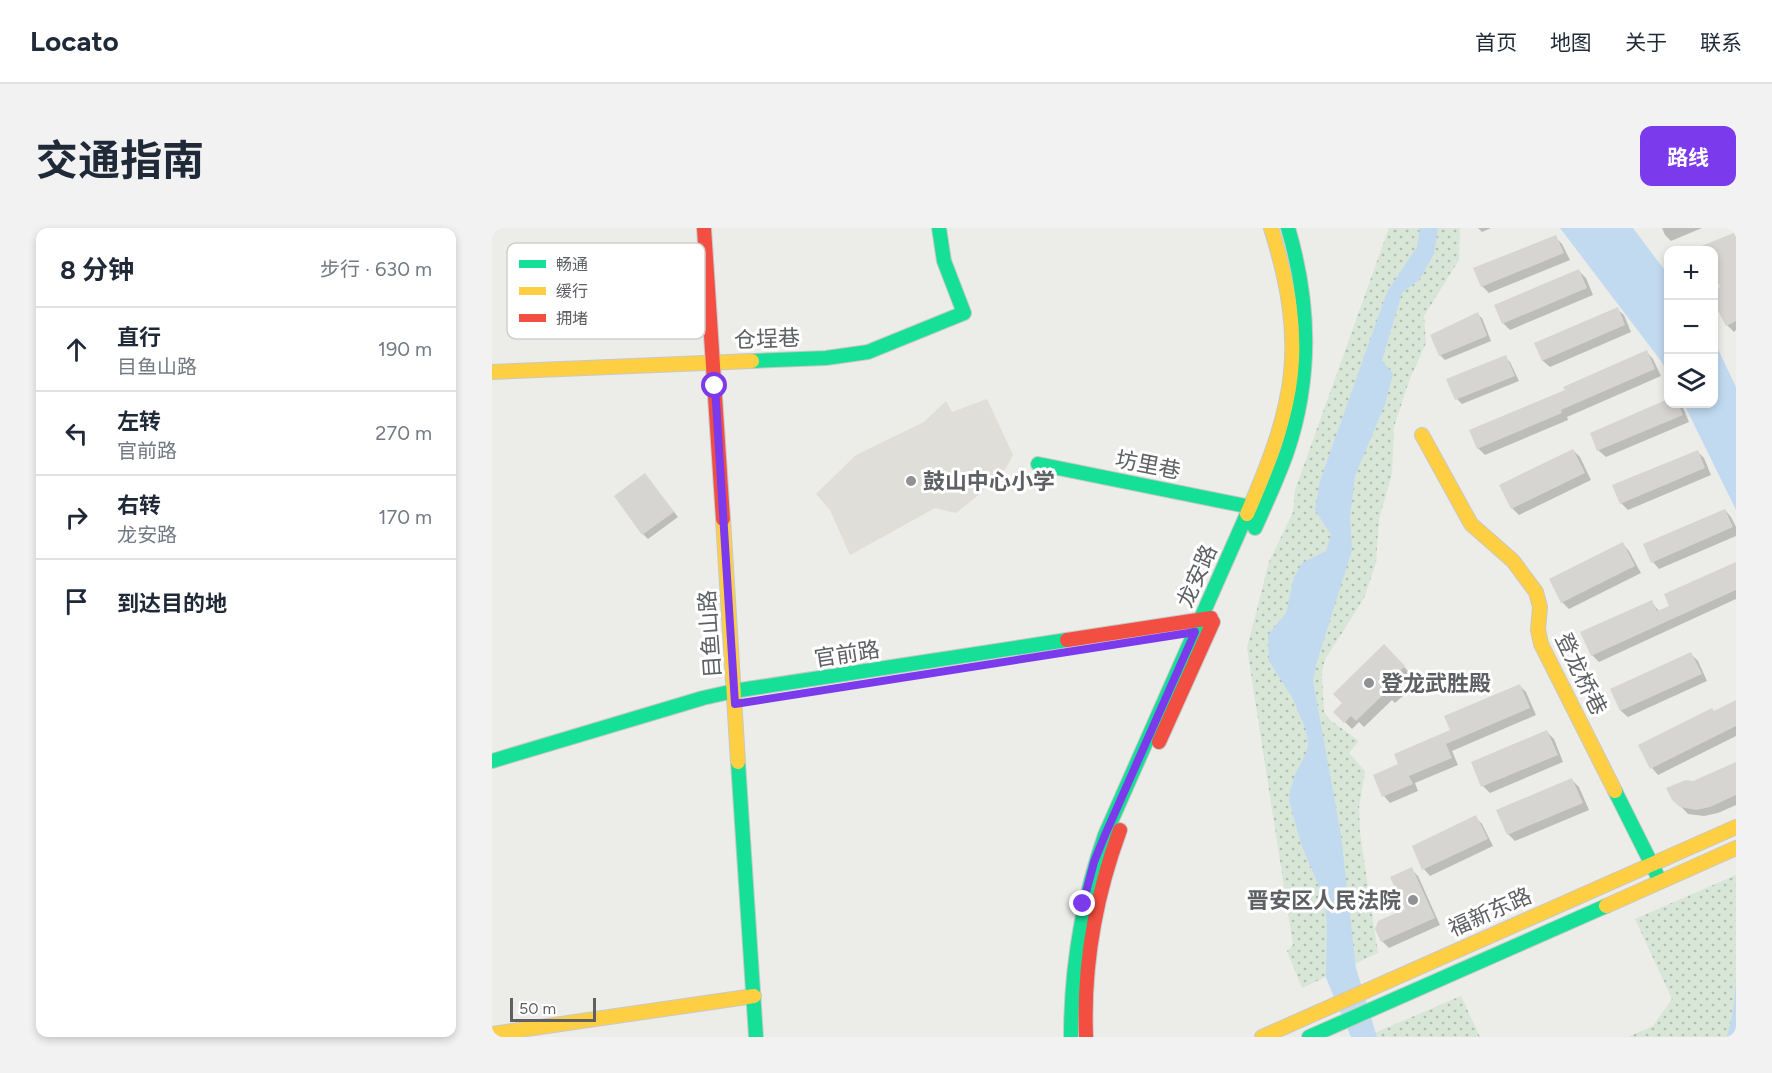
<!DOCTYPE html>
<html lang="zh">
<head>
<meta charset="utf-8">
<style>
	body { margin:0; font-family:Figtree,"Noto Sans SC",sans-serif; background:#f2f2f3; color:#1f2937 }
	.controls { position:absolute; right:18px; top:18px; display:grid; overflow:hidden; border-radius:12px; box-shadow:0 3px 9px #0003 }
	.controls button { width:54px; height:54px; display:grid; place-items:center; padding:0; border:0; border-bottom:2px solid #e0e1e3; background:#fff; color:#1f2937; font:30px sans-serif }
	.scale { position:absolute; left:18px; bottom:15px; width:86px; box-sizing:border-box; padding-left:6px; border:3px solid #5e6064; border-top:0; font-size:16px; line-height:21px; white-space:nowrap; color:#5e6064; -webkit-text-stroke:4px #fff; paint-order:stroke }
	.stop { position:absolute; width:18px; height:18px; margin:-14px; border:4px solid #7c3aed; border-radius:50%; background:#fff }
	.stop.end { background:#7c3aed; border-color:#fff; box-shadow:0 2px 6px #0008 }
	.list { margin:0; padding:0; list-style:none }
	h2 { display:flex; justify-content:space-between; align-items:center; height:78px; margin:0; padding:0 24px; font-size:26px }
	h2 small { font-size:20px; font-weight:400; color:#747a83 }
	.list li { display:grid; grid-template-columns:39px 1fr auto; gap:18px; align-items:center; box-sizing:border-box; height:84px; padding:0 24px; border-top:2px solid #e0e1e3 }
	.list b { display:block; font-size:22px; white-space:nowrap }
	.list p { margin:0; font-size:20px; white-space:nowrap; color:#747a83 }
	.list em { font-size:20px; font-style:normal; color:#747a83 }
	.icon { flex:none; width:33px; height:33px; fill:none; stroke:currentColor; stroke-width:2; stroke-linecap:round; stroke-linejoin:round }
	.map { position:relative; flex:none; width:1244px; height:809px; overflow:hidden; border-radius:12px }
	header { display:flex; align-items:center; gap:36px; box-sizing:border-box; height:84px; padding:0 30px; background:#fff; border-bottom:2px solid #e0e1e3 }
	header strong { font-size:28px }
	nav { display:flex; gap:33px; margin-inline-start:auto; font-size:21px }
	.intro { display:flex; align-items:center; justify-content:space-between; box-sizing:border-box; height:144px; padding:0 36px }
	h1 { margin:0; font-size:42px }
	.button { padding:15px 27px; border-radius:12px; background:#7c3aed; color:#fff; font-size:21px; font-weight:700 }
	main { display:flex; gap:36px; padding:0 36px }
	aside { flex:1; background:#fff; border-radius:12px; box-shadow:0 3px 9px #0003 }
	.map>svg:first-child { display:block }
</style>
</head>
<body>
<header>
<strong>Locato</strong>
<nav><a>首页</a><a>地图</a><a>关于</a><a>联系</a></nav>
</header>
<div class="intro"><h1>交通指南</h1><a class="button">路线</a></div>
<main>
<aside>
<h2>8 分钟<small>步行 · 630 m</small></h2>
<ul class="list">
<li><svg class="icon" aria-label="ahead" viewBox="0 0 24 24"><path d="M12 20V5M6 11l6-6 6 6"/></svg><div><b>直行</b><p>目鱼山路</p></div><em>190 m</em></li>
<li><svg class="icon" aria-label="left" viewBox="0 0 24 24"><path d="M17 20v-9H6M10 6l-5 5 5 5"/></svg><div><b>左转</b><p>官前路</p></div><em>270 m</em></li>
<li><svg class="icon" aria-label="right" viewBox="0 0 24 24"><path d="M7 20v-9h11M14 6l5 5-5 5"/></svg><div><b>右转</b><p>龙安路</p></div><em>170 m</em></li>
<li><svg class="icon" aria-label="arrive" viewBox="0 0 24 24"><path d="M6 21V4h12l-3 4 3 4H6"/></svg><div><b>到达目的地</b></div></li>
</ul>
</aside>
<div class="map">
<svg width="1244" height="809" viewBox="0 0 1244 809">
	<defs>
		<pattern id="grass-dots" width="8" height="8" patternUnits="userSpaceOnUse" patternTransform="scale(1.5)"><rect width="8" height="8" fill="#d7e6d6"/><path d="M2 2h.1M6 6h.1" fill="none" stroke="#b2beb1" stroke-width="1.8" stroke-linecap="round"/></pattern>
	</defs>
	<rect width="100%" height="100%" fill="#ecece8"/>
	<path fill="#dfded8" d="M495,171L521,227L514,240L483,270L464,285L443,280L358,327L338,282L324,266L364,227L432,194L454,173L460,184Z"/>
	<path fill="url(#grass-dots)" d="M897,0H968L967,32L932,88L934,115L917,153L902,199L900,246L887,291L884,335L872,370L834,430L831,438L830,448L832,484L838,492L867,513L857,525L873,543L867,580L868,605L886,725L810,760L795,723L801,717L755,420L777,334L801,284L803,262Z
		M1244,647V809H1136L1161,798L1180,771L1143,691Z
		M969,768L988,809H873Z"/>
	<path fill="#c2daf0" d="M928,0H946L942,26L928,51L910,65L890,132L901,146L893,176L863,248L858,289L860,322L824,437L821,453L849,607L864,740L885,809H859L834,750L835,693L832,670L809,616L797,572L798,563L803,547L814,525L816,516L814,502L801,471L777,433L776,407L794,385L802,349L810,335L834,323L839,307L823,282L828,253L895,64L925,19Z
		M1068,0H1141L1174,44L1176,48V146L1169,133Z
		M1222,113L1244,159V282L1192,176H1222Z
		M1244,754V809H1235L1241,784Z"/>
	<path fill="#0003" d="M986,0H999L990,4Z
		M1170,0H1210L1179,13L1173,7Z
		M1242,7L1244,9V102L1242,104L1235,97L1230,59L1225,49L1222,51V22H1204Z
		M1063,9L1070,16L1078,32L997,65L990,58Z
		M1087,43L1094,50L1101,67L1018,102L1011,95Z
		M1125,81L1132,87L1139,104L1058,139L1051,133L1044,116Z
		M985,86L990,90L999,113L953,132L948,127Z
		M1155,124L1161,131L1169,148L1075,189L1076,192L993,227L986,220L1075,163Z
		M1013,129L1018,134L1027,153L970,176L965,171Z
		M1176,173V176H1188L1190,177L1197,194L1114,229L1107,223L1100,206Z
		M1081,222L1088,229L1099,252L1027,287L1020,280L1009,258Z
		M1205,223L1212,230L1219,247L1136,282L1129,275Z
		M153,247L186,289L156,311L151,306Z
		M1233,282L1239,289L1244,299V308L1167,341L1161,334Z
		M1131,316L1137,323L1149,345L1077,381L1070,374Z
		M1244,335V371L1107,434L1100,427L1159,374L1168,384L1179,378Z
		M892,419L919,446L905,460L912,467L903,475L900,472L872,499L867,494L860,501L843,484L852,475Z
		M1199,426L1206,433L1215,453L1136,489L1129,483L1120,462Z
		M1027,457L1034,464L1044,487L960,523L966,537L923,555L926,563L898,575L892,568L908,537Z
		M1244,474V508L1166,547L1160,540L1222,484Z
		M1055,504L1062,511L1071,534L998,565L991,558Z
		M1244,536V577L1226,585L1212,588L1196,586L1182,571L1201,555Z
		M1080,552L1087,559L1097,582L1023,613L1016,606Z
		M983,589L990,596L1001,618L938,648L932,641L922,619Z
		M919,641L926,648L948,697L897,720L890,713L915,682Z"/>
	<path fill="#d6d5d2" d="M1244,4V93L1234,98L1221,73V62L1228,59L1221,45V22H1200Z
		M1064,7L1072,25L989,59L981,40Z
		M1087,41L1095,60L1010,96L1002,77Z
		M1126,79L1133,97L1050,133L1042,115Z
		M986,84L995,108L947,128L938,107Z
		M1155,122L1163,141L1069,182L1070,185L985,221L977,202L1073,162L1071,159Z
		M1014,127L1023,148L963,172L954,151Z
		M1176,171V176H1186L1191,187L1105,223L1098,205Z
		M1081,221L1093,245L1019,281L1007,257Z
		M1206,222L1213,240L1128,276L1120,257Z
		M153,245L182,284L150,307L122,268Z
		M1233,281L1241,299L1159,335L1151,316Z
		M1131,314L1143,338L1069,375L1057,351Z
		M1244,334V362L1099,428L1088,404L1160,372L1165,383L1177,378L1172,366Z
		M892,416L913,438L899,452L906,459L895,469L892,466L864,493L859,488L852,495L841,484L850,475L841,466Z
		M1199,424L1210,446L1128,483L1118,461Z
		M1028,456L1038,480L954,516L960,530L917,548L921,556L890,569L881,547L906,536L902,526L958,502L952,488Z
		M1244,472V498L1158,541L1146,517L1220,480L1222,483Z
		M1055,502L1066,527L989,559L979,534Z
		M1244,534V567L1218,579L1204,582L1188,579L1180,572L1174,560L1194,552L1201,553Z
		M1080,550L1091,575L1015,607L1004,582Z
		M984,587L996,611L930,642L920,618Z
		M920,639L943,690L889,714L883,701L886,693L913,681L898,649Z"/>
	<g fill="none" stroke-linecap="round" stroke-linejoin="round">
		<defs>
			<path id="fast" d="M260,133L334,130L376,124L472,85L452,33L447,0
				M546,236L759,279
				M763,300C774,275 786,250 795,224C820,150 818,74 796,0
				M0,533L211,470L242,463L575,412
				M246,534L264,809
				M1123,563L1166,649
				M579,809C579,739 590,673 613,607L755,286
				M817,809L1114,678"/>
			<path id="slow" d="M0,144L260,133
				M930,207L979,296L1021,333L1044,364L1048,379L1046,402L1049,416L1123,563
				M755,286C803,176 816,118 779,0
				M231,291L246,534
				M1114,678L1244,620
				M0,806L262,768
				M770,809L1244,599"/>
			<path id="jam" d="M212,0L231,291
				M575,412L719,390
				M667,514L721,394
				M594,809C591,737 603,670 628,602"/>
		</defs>
		<use href="#fast" stroke="#c8c8c8" stroke-width="16"/>
		<use href="#slow" stroke="#c8c8c8" stroke-width="16"/>
		<use href="#jam" stroke="#c8c8c8" stroke-width="16"/>
		<use href="#fast" stroke="#16e098" stroke-width="14"/>
		<use href="#slow" stroke="#ffcf43" stroke-width="14"/>
		<use href="#jam" stroke="#f24e42" stroke-width="14"/>
	</g>
	<g fill="none" stroke-linecap="round" stroke-linejoin="round">
		<path stroke="#7c3aed" stroke-width="8" d="M223,158L243,476L703,404L613,607L602,634L591,676"/>
	</g>
	<g fill="#909192" stroke="#fff" stroke-width="2">
		<circle cx="419" cy="253" r="6"/>
		<circle cx="877" cy="455" r="6"/>
		<circle cx="921" cy="672" r="6"/>
	</g>
	<g text-anchor="middle" dominant-baseline="central" stroke-width="6" stroke-linejoin="round" paint-order="stroke">
		<g font-size="22" fill="#5e6064" stroke="#fff">
			<text transform="translate(275 111) rotate(-2)">仓埕巷</text>
			<text transform="translate(656 237) rotate(11)">坊里巷</text>
			<text transform="translate(705 348) rotate(-66)">龙安路</text>
			<text transform="translate(218 406) rotate(-94)">目鱼山路</text>
			<text transform="translate(355 426) rotate(-9)">官前路</text>
			<text transform="translate(1089 446) rotate(64)">登龙桥巷</text>
			<text transform="translate(998 684) rotate(-24)">福新东路</text>
		</g>
		<g font-size="22" font-weight="bold" fill="#5e6064" stroke="#fff" text-anchor="start">
			<text x="431" y="253">鼓山中心小学</text>
			<text x="889" y="455">登龙武胜殿</text>
			<text x="909" y="672" text-anchor="end">晋安区人民法院</text>
		</g>
	</g>
	<rect x="15" y="15" width="198" height="96" rx="9" fill="#fff" stroke="#cfcfd0" stroke-width="1.5"/>
	<rect x="27" y="32" width="27" height="8" fill="#16e098"/>
	<rect x="27" y="59" width="27" height="8" fill="#ffcf43"/>
	<rect x="27" y="86" width="27" height="8" fill="#f24e42"/>
	<g font-size="16" fill="#5e6064">
		<text x="64" y="42">畅通</text>
		<text x="64" y="69">缓行</text>
		<text x="64" y="96">拥堵</text>
	</g>
</svg>
<div class="controls">
<button>+</button>
<button>−</button>
<button><svg class="icon" aria-label="layers" viewBox="0 0 24 24"><path d="M12 4l9 5-9 5-9-5zM3 14l9 5 9-5"/></svg></button>
</div>
<div class="scale">50 m</div>
<div class="stop" style="left:223px;top:158px"></div>
<div class="stop end" style="left:591px;top:676px"></div>
</div>
</main>
</body>
</html>
